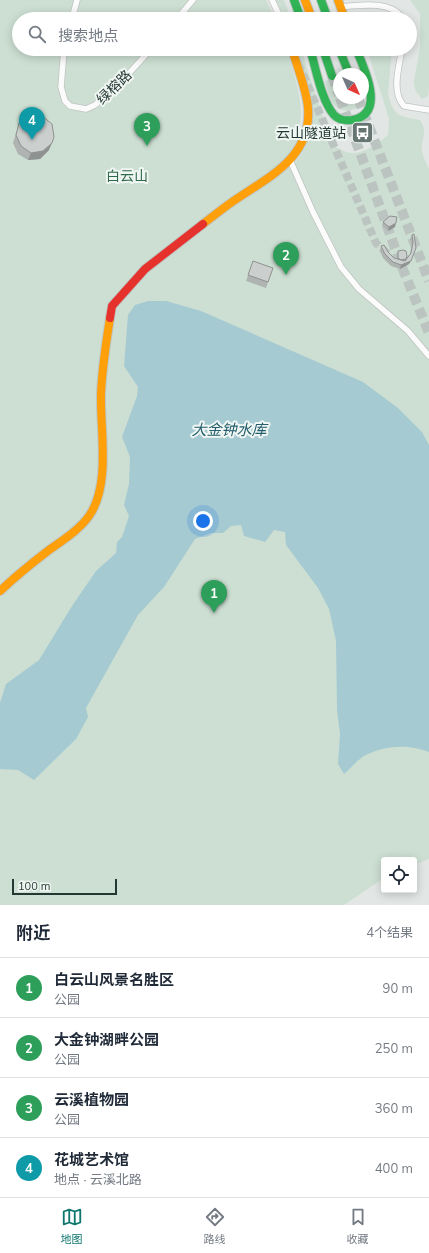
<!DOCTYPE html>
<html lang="zh">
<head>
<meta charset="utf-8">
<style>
	body { margin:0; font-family:Mulish,"Noto Sans SC",sans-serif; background:#f2f2f3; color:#1f2937 }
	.controls { position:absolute; right:12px; bottom:12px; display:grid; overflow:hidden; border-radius:4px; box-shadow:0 2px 10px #0003 }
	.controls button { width:36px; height:36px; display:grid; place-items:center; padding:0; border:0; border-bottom:1px solid #e0e1e3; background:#fff; color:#1f2937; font:20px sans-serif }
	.compass { position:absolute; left:333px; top:68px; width:36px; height:36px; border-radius:50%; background:#fff; box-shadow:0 2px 10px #0003; rotate:135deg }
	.scale { position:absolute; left:12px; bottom:10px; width:105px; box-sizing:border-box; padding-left:4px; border:2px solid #233832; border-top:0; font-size:11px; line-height:14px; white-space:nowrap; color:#233832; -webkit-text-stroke:3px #f0f6f3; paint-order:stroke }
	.you { position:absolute; left:203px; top:521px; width:14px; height:14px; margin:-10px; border:3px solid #fff; border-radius:50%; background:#1a73e8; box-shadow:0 0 0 6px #1a73e833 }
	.badge { display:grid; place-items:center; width:26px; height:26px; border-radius:50%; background:#0f766e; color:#fff; font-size:13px; font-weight:700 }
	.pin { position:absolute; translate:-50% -33px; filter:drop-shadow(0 1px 2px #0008) }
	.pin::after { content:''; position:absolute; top:21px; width:14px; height:12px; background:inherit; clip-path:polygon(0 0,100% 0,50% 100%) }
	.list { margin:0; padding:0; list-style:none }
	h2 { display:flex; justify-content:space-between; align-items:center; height:52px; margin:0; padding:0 16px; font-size:17px }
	h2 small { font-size:13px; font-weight:400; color:#747a83 }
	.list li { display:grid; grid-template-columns:26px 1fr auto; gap:12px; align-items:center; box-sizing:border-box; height:60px; padding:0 16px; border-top:1px solid #e0e1e3 }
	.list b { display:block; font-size:15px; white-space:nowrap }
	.list p { margin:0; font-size:13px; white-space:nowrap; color:#747a83 }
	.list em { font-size:13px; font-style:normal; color:#747a83 }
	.icon { flex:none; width:22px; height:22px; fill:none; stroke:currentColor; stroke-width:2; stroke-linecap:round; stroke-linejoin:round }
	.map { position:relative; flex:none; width:429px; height:905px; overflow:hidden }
	.search { position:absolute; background:#fff; box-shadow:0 2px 10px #0003; left:12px; right:12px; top:12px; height:44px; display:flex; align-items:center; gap:10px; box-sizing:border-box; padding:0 14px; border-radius:22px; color:#747a83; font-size:15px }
	.sheet { height:292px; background:#fff }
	nav { display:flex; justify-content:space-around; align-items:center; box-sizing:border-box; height:56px; border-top:1px solid #e0e1e3; background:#fff; font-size:11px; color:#747a83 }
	nav a { display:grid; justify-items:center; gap:2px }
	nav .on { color:#0f766e }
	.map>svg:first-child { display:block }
</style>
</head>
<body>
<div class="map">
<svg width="429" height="905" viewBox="0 0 429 905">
	<rect width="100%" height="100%" fill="#e2e7e5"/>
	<path fill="#cddfd2" d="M0,0H266L275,19H19V49H287C292,69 301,92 301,113C301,131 292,147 293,165C325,131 307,87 296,49H301L332,145C336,147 341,150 346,152C359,157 378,144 388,135L389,119L367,49H392L388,94C394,117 399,116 420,120C429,133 420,140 422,151C423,157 427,164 429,169V859L414,865V860H384V878L344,905H0Z
		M276,0H284L291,19H285Z
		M410,0H429V87L428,96L422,99L415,90L414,81L420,47V14Z
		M378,15L390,19H361L362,17Z
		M339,76V98H363V79C373,107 345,121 332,102C328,96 327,87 325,81Z"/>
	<path fill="#a6cad1" d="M148,301H166L201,311L363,382L398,408L422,432L429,445V752C409,744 385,745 366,755C358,759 351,768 344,774L338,764L340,734L337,710L336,641L329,609L318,588L286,545L285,532L274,530L265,542L244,536L241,525L231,526L223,533H211L195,539L164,587L138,615L86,708L88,717L76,739L34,780L18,770L0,769V703L6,684L39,660L72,606L96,571L116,553L117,542L122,537L129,516L124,505L129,484L130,457L122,437L137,396L138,387L124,366L128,315L135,305Z"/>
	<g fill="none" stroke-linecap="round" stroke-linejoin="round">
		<path stroke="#bcc4c1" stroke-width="8" stroke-dasharray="8 4" stroke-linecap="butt" d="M298,63L376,243L388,254"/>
		<path stroke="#bcc4c1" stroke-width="10" stroke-dasharray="10 5" stroke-linecap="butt" d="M332,76L339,95
			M340,98L402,267L429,333
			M358,98L429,281"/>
		<defs>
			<path id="street" d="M272,0L281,19
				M340,7C360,5 392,0 403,19
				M72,19L77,0
				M177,19L193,0
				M64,49L61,87L65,101L70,106L86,109L95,105L122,81L151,49
				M402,49C399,67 391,92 404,106L429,110
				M290,160L313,212L341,267L359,289L408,331L429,356"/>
			<path id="fast" d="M294,0L301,19
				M321,0L328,19
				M310,49C316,68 321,100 334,115C339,120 345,121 352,120C387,114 364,68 356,49
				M323,49L332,76
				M339,49L348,71"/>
			<path id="slow" d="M305,0L312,19
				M338,0L345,19
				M203,224C212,217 222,209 232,202C266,178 312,159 308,108C307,91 297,66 292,49
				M0,591C16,576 32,563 49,550C63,540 79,530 89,516C111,485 100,430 101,394C102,368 106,343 110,318"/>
			<path id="jam" d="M110,318L112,306L145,269L203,224"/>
		</defs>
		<use href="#street" stroke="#bfc4c2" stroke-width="7"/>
		<use href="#fast" stroke="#bec5c2" stroke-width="10"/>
		<use href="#slow" stroke="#bec5c2" stroke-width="10"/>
		<use href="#jam" stroke="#bec5c2" stroke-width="10"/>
		<use href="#street" stroke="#fbfbfb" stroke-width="5.5"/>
		<use href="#fast" stroke="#30b455" stroke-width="8"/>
		<use href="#slow" stroke="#ff9f0a" stroke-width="8"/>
		<use href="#jam" stroke="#e5322d" stroke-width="8"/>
	</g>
	<path fill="#afb3b1" d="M19,123L49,150L40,159L28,160L18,154L13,143Z
		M383,222L395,227L388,231L382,225Z
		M412,235L416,248L409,264L400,269L391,266L383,258L380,250L381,246L394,258L397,259V255L398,251L407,256L406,259L410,254L412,246L410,239Z
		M253,261L273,268L266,288L246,281Z"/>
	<path fill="#8e9290" d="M52,143L49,150L40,159L28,160L31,153Z
		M396,223L395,227L388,231L389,227Z
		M411,261L409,264L400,269L401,265Z"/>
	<path fill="#cbd0ce" stroke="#8e9290" d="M29,115L42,116L52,124L54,137L52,143L43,151L31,153L21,146L16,135L19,123Z
		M390,216L397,217L396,223L389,227L383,222Z
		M414,234L416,248L411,261L401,265L393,262L385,254L381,246L384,245L388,252L394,258L405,261L411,253L413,242L412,235Z
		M403,250L406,251L407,256L406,259L401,260L398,258V251Z
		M253,261L273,268L268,282L248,275Z"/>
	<defs>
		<symbol id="bus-square" viewBox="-11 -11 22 22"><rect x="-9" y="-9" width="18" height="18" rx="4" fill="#667571" stroke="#f0f6f3"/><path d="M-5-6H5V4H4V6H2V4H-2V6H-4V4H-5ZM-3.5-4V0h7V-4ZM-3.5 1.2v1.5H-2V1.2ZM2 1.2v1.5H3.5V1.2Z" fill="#fff"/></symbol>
	</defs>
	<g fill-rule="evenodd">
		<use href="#bus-square" x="350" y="120" width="25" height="25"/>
	</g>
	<g text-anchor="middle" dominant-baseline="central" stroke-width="4" stroke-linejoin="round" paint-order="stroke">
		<g font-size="14" fill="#233832" stroke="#f0f6f3">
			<text transform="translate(114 87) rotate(-44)">绿榕路</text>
		</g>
		<g font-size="14" fill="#233832" stroke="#f0f6f3" text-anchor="end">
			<text x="346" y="133">云山隧道站</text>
		</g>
		<g font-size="14" fill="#316a48" stroke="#f0f6f3">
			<text x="127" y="176">白云山</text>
		</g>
		<g font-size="15" font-style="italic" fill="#235f6d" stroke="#f0f6f3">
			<text x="229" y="429">大金钟水库</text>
		</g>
	</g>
</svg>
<div class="controls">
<button><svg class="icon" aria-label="locate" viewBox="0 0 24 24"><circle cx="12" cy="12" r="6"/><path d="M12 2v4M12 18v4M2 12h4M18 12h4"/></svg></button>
</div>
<svg class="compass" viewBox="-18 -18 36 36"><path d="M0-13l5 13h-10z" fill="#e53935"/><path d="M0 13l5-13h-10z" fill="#747a83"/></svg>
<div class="scale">100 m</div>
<div class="you"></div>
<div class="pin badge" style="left:214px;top:613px;background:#2e9e5b">1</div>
<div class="pin badge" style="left:286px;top:275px;background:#2e9e5b">2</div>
<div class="pin badge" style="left:147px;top:146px;background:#2e9e5b">3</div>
<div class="pin badge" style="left:32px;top:140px;background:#0f9aa8">4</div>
<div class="search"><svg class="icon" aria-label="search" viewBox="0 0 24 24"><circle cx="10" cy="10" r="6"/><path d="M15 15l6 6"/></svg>搜索地点</div>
</div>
<section class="sheet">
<h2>附近<small>4个结果</small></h2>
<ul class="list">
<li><span class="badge" style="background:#2e9e5b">1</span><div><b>白云山风景名胜区</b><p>公园</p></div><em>90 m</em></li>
<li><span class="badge" style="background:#2e9e5b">2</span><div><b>大金钟湖畔公园</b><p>公园</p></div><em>250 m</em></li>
<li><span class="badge" style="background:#2e9e5b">3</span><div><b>云溪植物园</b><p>公园</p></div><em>360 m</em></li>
<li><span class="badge" style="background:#0f9aa8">4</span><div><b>花城艺术馆</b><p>地点 · 云溪北路</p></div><em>400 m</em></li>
</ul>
</section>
<nav>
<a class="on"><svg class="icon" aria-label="map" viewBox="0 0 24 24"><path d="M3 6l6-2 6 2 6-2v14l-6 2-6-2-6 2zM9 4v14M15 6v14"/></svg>地图</a>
<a><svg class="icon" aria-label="directions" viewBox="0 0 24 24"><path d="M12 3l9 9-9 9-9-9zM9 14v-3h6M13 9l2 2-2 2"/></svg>路线</a>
<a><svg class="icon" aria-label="saved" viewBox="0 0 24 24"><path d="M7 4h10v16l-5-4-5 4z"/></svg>收藏</a>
</nav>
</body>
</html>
